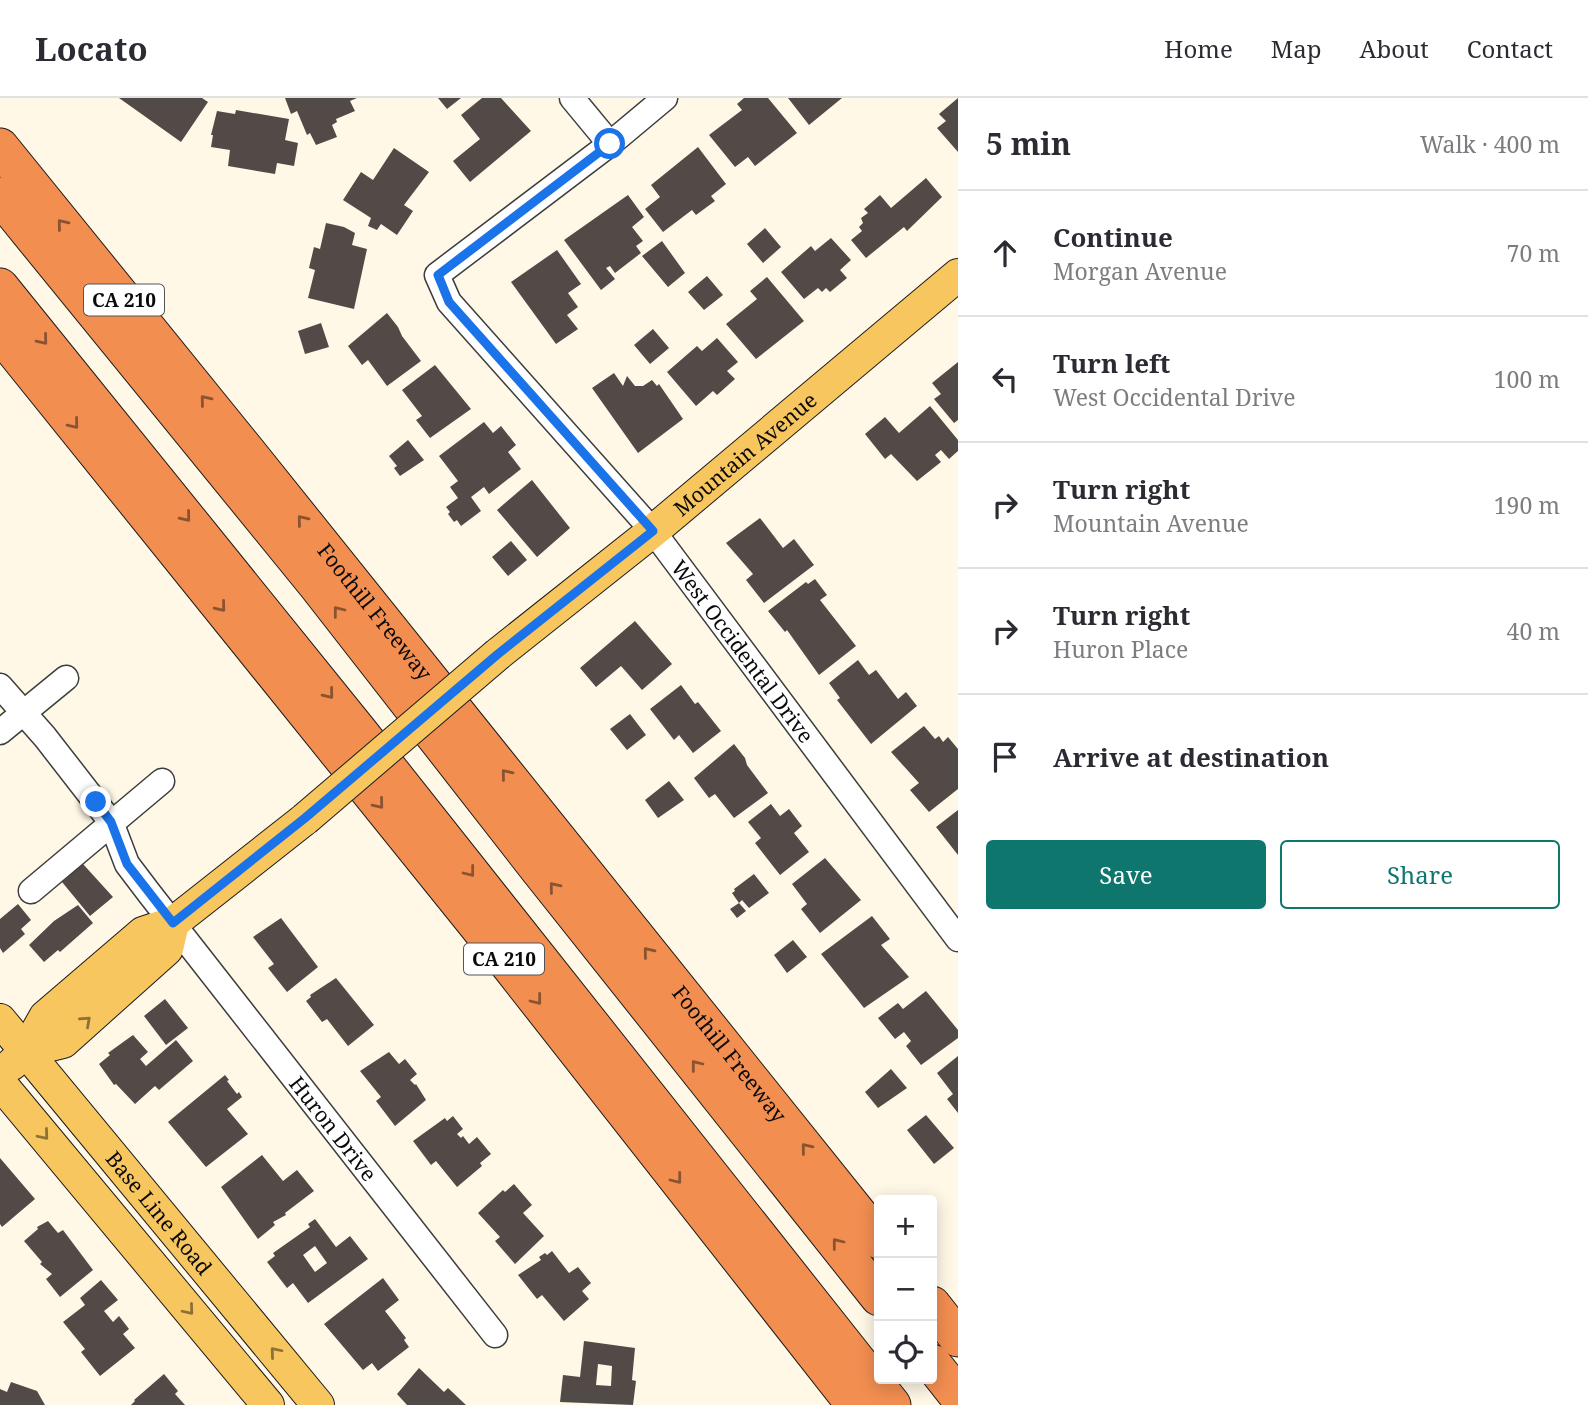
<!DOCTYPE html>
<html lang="en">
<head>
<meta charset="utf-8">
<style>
	body { margin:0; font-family:"Noto Serif",serif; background:#f7f7f7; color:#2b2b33 }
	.controls { position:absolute; right:21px; bottom:21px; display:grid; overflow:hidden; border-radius:7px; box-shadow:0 4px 18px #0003 }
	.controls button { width:63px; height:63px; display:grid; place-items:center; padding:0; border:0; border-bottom:2px solid #e1e1e2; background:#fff; color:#2b2b33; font:35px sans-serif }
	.stop { position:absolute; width:21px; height:21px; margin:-16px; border:5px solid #1a73e8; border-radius:50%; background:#fff }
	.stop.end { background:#1a73e8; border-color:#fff; box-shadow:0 2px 7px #0008 }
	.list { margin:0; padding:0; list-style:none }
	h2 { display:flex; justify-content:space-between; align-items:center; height:91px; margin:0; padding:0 28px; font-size:30px }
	h2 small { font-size:23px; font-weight:400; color:#7c7c81 }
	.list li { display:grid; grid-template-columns:46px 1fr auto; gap:21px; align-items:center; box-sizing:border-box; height:126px; padding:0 28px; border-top:2px solid #e1e1e2 }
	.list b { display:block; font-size:26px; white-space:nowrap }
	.list p { margin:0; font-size:23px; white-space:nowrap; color:#7c7c81 }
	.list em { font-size:23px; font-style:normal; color:#7c7c81 }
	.actions { display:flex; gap:14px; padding:21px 28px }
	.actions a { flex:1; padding:16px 0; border:2px solid #0f766e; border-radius:7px; text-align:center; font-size:24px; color:#0f766e }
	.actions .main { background:#0f766e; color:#fff }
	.icon { flex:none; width:38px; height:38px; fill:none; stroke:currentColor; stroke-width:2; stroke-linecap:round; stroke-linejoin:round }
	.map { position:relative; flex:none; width:958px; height:1307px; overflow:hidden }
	header { display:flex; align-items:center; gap:42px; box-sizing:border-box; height:98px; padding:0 35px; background:#fff; border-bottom:2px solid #e1e1e2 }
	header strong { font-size:33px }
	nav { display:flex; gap:38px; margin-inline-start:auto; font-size:24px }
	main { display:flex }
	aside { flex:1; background:#fff }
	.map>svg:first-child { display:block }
</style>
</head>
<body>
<header>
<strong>Locato</strong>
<nav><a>Home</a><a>Map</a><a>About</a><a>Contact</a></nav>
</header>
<main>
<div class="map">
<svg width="958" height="1307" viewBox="0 0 958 1307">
	<rect width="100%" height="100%" fill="#fff8e7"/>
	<path fill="#524a47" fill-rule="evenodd" d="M119,0H202L208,4L181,44Z
		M285,0H357L350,3L355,13L336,21L337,24L332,27L337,39L316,47L310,35L307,37L297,13L291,16Z
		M438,0H461L447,11Z
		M482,0H501L531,33L470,84L453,63L480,41L461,17Z
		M744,0H768L797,35L755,68L748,59L735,69L709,37L742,12L737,6Z
		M788,0H842L809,27Z
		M958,0V54L937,30L946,23L939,16Z
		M236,12L289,21L285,42L298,45L294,68L277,65L275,76L228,68L230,52L211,49L213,37H211L217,13L235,16Z
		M698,49L726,86L711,98L715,103L696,117L692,112L663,134L645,111L660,99L651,87Z
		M394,50L429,74L404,107L413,113L397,137L381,126L377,132L368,128L371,120L343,102L361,74L373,82Z
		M926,80L942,99L907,133L904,129L866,160L851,142L862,133L859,129L863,125L861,120L868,115L864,111L880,97L891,110Z
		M628,97L644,119L632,129L643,143L636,148L641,155L615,175L610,168L606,170L615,181L601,192L564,142Z
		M326,125L344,129L355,135L352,147L367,151L354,211L308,200L315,172L309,170L314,149L320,151Z
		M765,130L781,149L763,165L747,146Z
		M831,140L851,162L840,172L847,180L830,194L826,190L822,194L818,190L804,201L781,174L811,148L815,153Z
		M662,143L685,175L668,189L642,158Z
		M557,152L581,186L568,195L578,209L567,217L578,231L556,246L511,184Z
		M707,178L723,197L704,212L688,194Z
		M767,179L804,223L756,261L726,226L757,201L750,193Z
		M387,215L398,229L402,238L421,263L387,288L368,262L362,267L348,248Z
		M321,225L329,249L305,256L298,233Z
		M653,231L669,250L650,266L634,247Z
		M717,240L738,264L727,273L735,281L717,297L713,293L696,308L667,274L697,248L702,253Z
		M958,264V322L954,325L934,301L941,296L932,285Z
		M435,267L471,311L430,340L416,322L422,318L402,292Z
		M614,275L623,288L627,278L635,288H643L652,282L657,288L659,286L683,321L638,355L592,290Z
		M930,308L958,342V353L949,361L941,352L935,357L941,364L917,383L891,356L885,361L865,336L885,319L899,335Z
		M484,324L493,335L501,328L516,347L508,354L521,371L489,396L484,389L471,399L481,413L461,428L457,422L454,424L448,416L450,414L446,409L458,400L450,389L458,383L439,358Z
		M408,342L424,362L400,378L394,370L397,368L389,358Z
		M532,382L570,430L537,459L497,412Z
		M760,420L783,450L794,441L814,467L764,505L746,482L753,476L726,445Z
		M511,443L527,462L508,478L492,459Z
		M815,481L827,497L820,502L856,548L819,577L787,532L785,534L768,513L806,484L808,486Z
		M635,523L672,566L642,592L621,568L596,589L580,570Z
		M858,562L869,577L876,572L898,601L906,594L917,608L871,646L837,602L840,600L829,585Z
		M681,587L695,606L698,604L721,633L693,655L679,637L674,642L650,611Z
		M630,616L646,637L627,652L610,631Z
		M924,628L935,641L939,638L943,644L948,639L958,651V691L929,714L910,692L919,685L891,654Z
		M734,646L745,660L747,667L768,695L734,720L715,696L709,700L694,680Z
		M669,683L684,702L658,720L645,702Z
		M771,706L780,718L789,711L802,728L794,735L809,754L780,777L755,745L761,740L748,724Z
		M958,712V757L936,729Z
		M825,760L861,802L820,835L801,811L807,806L792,786Z
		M83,766L113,799L90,818L62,784Z
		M754,776L769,795L749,810L742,802L739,805L746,813L737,820L730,811L739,805L732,795L735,793L734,791Z
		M18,806L31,822L21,831L25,836L3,855L0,850V821Z
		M78,807L93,825L60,854L58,852L44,864L29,847L54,823Z
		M872,818L890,841L881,847L909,879L864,910L821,856Z
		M281,820L318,869L287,894L268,870L274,866L253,839Z
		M793,842L807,859L787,875L774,857Z
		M336,880L374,927L348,948L327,921L322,924L306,903L311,899L310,897Z
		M926,893L958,932V940L921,967L906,948L911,943L904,934L895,941L878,920L898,905L903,911Z
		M165,901L188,930L166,947L144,918Z
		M133,937L148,954L140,961L146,968L176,942L193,963L159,992L155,988L135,1006L116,986L114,987L99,966L110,957L108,955Z
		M389,954L399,966L405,961L417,976L410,982L415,987L416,986L426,1002L395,1028L376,1003L381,999L360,973Z
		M958,958V1015L947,1001L953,996L937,975Z
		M891,971L907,990L878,1010L865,994Z
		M225,977L229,982L227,983L237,996L239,994L242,999L227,1011L248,1036L206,1069L168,1024Z
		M926,1017L954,1050L934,1066L907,1032Z
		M453,1018L463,1031L457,1036L461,1040L463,1038L469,1046L477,1039L491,1056L480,1065L482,1068L457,1089L436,1063L431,1067L413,1043L445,1020L447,1023Z
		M262,1057L283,1083L297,1072L314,1093L285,1115L286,1117L273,1124L275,1127L258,1141L221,1089Z
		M0,1060L35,1101L2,1129L0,1126Z
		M514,1086L532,1107L523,1115L544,1138L515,1166L495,1143L500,1139L478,1115L503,1092L505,1094Z
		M315,1121L336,1149L350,1138L368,1161L308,1205L293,1185L287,1190L267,1164L275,1158L273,1155L310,1129L308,1126ZM315,1148L327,1165L315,1174L303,1157Z
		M48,1123L58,1135L63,1132L93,1172L60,1199L46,1181L52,1176L40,1166L42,1164L24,1143L38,1131L37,1129Z
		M552,1153L569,1175L578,1169L591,1185L582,1193L589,1201L564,1223L542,1197L537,1201L518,1177L541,1162L539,1159L545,1155L547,1157Z
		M383,1180L399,1202L385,1213L406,1240L404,1242L409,1249L378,1273L372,1265L363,1272L324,1226Z
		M101,1182L118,1202L104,1213L113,1224L119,1218L129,1231L123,1236L135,1250L100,1278L81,1254L85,1251L63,1224L85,1207L80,1200Z
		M584,1243L635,1250L632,1282L636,1283L633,1307L560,1304L563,1277L580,1279ZM598,1266L612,1268L611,1288L596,1287Z
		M419,1270L444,1294L448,1290L466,1307H407L397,1296Z
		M164,1276L178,1293L175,1296L185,1307H131L135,1303L134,1302Z
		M11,1284L37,1293L45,1307H0V1291L7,1294Z"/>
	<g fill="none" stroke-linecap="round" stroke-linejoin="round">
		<defs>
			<g id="minor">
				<path d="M572,0L610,46"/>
				<path id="s1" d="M665,0L610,46L437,177L449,204L653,433L958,841"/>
				<path id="s2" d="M0,588L45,639L111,724L127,766L149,795L495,1237"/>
				<path d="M0,634L66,580"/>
				<path d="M31,793L162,683"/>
			</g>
			<g id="major">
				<path id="s3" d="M498,556L653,433L958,177"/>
				<path id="s4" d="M0,922L318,1307"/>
				<path d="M26,953L63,944L167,851L173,825"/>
				<path d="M12,966L26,953L45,919L143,835L173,825L305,721"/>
				<path d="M0,985L268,1307"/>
			</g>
			<g id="highway">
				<path id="s5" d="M0,49L248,355L879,1142"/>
				<path d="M0,98L317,487L537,769L879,1199"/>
				<path d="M0,189L360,635L892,1307"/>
				<path d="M0,235L511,869L855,1307"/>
				<path d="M932,1207L958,1240"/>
				<path d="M932,1265L958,1298"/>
			</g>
		</defs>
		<use href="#minor" stroke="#3d3d3d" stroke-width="27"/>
		<use href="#major" stroke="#1b1b1b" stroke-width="34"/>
		<use href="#highway" stroke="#1b1b1b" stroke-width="39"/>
		<use href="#minor" stroke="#fff" stroke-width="24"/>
		<use href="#major" stroke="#f8c65e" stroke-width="32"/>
		<use href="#highway" stroke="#f38e51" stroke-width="37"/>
		<defs>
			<path id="major-bridge" d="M305,721L498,556"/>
		</defs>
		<use href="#major-bridge" stroke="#1b1b1b" stroke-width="34" stroke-linecap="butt"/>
		<use href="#major-bridge" stroke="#f8c65e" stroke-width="32"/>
	</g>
	<defs><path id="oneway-chevron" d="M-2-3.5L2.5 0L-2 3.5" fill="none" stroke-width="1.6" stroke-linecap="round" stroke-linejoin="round" transform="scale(1.75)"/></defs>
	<g stroke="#8a5331">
		<use href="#oneway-chevron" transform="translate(62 126) rotate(-129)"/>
		<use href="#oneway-chevron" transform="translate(43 242) rotate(51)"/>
		<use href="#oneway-chevron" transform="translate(205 302) rotate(-129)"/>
		<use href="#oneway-chevron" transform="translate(74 326) rotate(51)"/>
		<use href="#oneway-chevron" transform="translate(186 419) rotate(51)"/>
		<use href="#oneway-chevron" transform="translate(302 422) rotate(-129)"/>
		<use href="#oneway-chevron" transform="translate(221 509) rotate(51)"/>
		<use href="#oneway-chevron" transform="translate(338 513) rotate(-128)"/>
		<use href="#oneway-chevron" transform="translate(329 596) rotate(51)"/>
		<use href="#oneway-chevron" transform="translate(506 676) rotate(-129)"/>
		<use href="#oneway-chevron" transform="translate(379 706) rotate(51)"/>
		<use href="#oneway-chevron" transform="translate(470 774) rotate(52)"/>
		<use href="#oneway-chevron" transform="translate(554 789) rotate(-129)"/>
		<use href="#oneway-chevron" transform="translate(648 854) rotate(-129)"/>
		<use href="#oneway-chevron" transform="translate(537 902) rotate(52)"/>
		<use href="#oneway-chevron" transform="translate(696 967) rotate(-128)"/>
		<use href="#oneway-chevron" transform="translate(806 1050) rotate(-129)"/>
		<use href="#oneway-chevron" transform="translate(677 1081) rotate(52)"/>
		<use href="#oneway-chevron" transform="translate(837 1145) rotate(-128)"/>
	</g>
	<g stroke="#8d7138">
		<use href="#oneway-chevron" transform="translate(86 923) rotate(-42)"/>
		<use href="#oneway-chevron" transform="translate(44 1037) rotate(50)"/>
		<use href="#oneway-chevron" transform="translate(189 1212) rotate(50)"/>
		<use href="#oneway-chevron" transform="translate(275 1254) rotate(-130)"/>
	</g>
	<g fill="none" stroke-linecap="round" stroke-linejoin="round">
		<path stroke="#1a73e8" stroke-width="9" d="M96,704L111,724L127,766L173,825L305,720L498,556L653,433L449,204L438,177L610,46"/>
	</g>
	<g text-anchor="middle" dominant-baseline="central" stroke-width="7" stroke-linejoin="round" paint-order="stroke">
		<g fill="#fff" stroke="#545454" stroke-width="2">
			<rect x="84" y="186.5" width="80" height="31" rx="5"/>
			<rect x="464" y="845.5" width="80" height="31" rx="5"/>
		</g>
		<g font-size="19" font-weight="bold" fill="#0a0a0a">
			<text x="124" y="202">CA 210</text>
			<text x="504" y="861">CA 210</text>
		</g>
		<g font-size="21" fill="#0a0a0a" stroke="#fff">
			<text stroke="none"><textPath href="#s3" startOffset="318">Mountain Avenue</textPath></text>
			<text stroke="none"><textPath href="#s5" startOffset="597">Foothill Freeway</textPath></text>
			<text stroke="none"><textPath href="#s1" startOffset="775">West Occidental Drive</textPath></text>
			<text stroke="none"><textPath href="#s5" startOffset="1164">Foothill Freeway</textPath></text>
			<text stroke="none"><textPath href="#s2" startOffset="556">Huron Drive</textPath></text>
			<text stroke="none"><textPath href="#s4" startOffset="250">Base Line Road</textPath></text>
		</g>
	</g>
</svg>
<div class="controls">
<button>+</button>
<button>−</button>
<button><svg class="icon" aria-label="locate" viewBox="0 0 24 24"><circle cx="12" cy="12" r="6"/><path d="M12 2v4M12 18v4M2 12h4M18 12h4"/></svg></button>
</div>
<div class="stop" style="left:610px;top:46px"></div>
<div class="stop end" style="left:96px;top:704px"></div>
</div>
<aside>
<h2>5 min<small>Walk · 400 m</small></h2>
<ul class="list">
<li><svg class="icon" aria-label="ahead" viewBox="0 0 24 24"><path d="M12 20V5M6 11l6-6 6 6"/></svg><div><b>Continue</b><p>Morgan Avenue</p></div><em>70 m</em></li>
<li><svg class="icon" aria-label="left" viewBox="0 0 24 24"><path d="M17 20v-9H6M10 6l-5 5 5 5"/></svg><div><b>Turn left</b><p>West Occidental Drive</p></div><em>100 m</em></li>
<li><svg class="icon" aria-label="right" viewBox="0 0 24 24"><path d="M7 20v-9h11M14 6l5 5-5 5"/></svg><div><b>Turn right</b><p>Mountain Avenue</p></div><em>190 m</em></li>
<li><svg class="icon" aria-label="right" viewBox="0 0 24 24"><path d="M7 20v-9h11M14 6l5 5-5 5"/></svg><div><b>Turn right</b><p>Huron Place</p></div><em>40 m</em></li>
<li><svg class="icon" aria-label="arrive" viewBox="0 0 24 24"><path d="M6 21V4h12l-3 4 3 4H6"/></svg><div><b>Arrive at destination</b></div></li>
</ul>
<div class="actions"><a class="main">Save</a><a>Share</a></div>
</aside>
</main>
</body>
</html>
